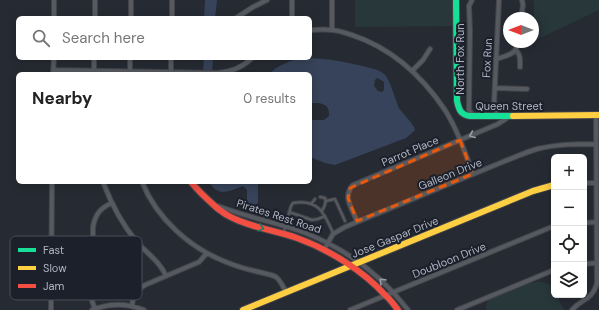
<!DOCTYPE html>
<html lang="en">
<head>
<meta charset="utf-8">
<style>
	body { margin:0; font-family:"DM Sans",sans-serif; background:#f6f6f6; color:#222 }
	.controls { position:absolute; right:12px; bottom:12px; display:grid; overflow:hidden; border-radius:6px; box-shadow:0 2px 10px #0003 }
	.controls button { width:36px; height:36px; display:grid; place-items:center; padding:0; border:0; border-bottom:1px solid #e0e0e0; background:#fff; color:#222; font:20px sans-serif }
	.compass { position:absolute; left:503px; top:12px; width:36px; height:36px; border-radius:50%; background:#fff; box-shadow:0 2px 10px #0003; rotate:270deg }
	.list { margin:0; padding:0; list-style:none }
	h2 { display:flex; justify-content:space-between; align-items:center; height:52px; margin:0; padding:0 16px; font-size:17px }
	h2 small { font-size:13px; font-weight:400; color:#767676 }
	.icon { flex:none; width:22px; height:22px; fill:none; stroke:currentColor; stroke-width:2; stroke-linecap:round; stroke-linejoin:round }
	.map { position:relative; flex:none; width:599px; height:310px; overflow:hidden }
	.search { position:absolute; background:#fff; box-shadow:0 2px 10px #0003; left:16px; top:16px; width:296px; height:44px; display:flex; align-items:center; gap:10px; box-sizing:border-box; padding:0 14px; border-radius:6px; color:#767676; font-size:15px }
	.panel { position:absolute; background:#fff; box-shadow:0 2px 10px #0003; left:16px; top:72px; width:296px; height:112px; border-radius:6px }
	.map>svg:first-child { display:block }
</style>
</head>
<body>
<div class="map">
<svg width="599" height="310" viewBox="0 0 599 310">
	<rect width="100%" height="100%" fill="#262a32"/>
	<path fill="#28373a" d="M355,0H454V26L355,27Z
		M534,0H599V10L534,41Z
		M538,282C547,282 554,284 554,295H557L564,310H486V304L491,297L522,284Z"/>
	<path fill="#37435a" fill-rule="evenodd" d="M205,0H217L215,18H204Z
		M204,58H213L212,74H203Z
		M303,58C326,58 348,62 370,68C375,69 381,71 384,74C390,79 395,99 399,108C403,114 414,124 415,130L412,133L406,138L335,165L325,163L310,157V120H324L329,116C330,103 321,103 310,103V74H269C278,65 291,60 303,58ZM377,78L381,80L384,82V90L382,92L378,91L374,86L375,80Z
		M209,182H258V205L256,207L253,209L248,207L247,204V190L243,186C229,191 219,198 209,182Z"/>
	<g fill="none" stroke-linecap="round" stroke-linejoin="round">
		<defs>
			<path id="lane" d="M320,197L325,198C327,204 324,206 322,211
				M326,201L335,199L345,221
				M311,204L315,199
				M289,212L312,220L318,219L325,216
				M284,232L291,206L293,203C318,199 324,212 333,233"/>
			<path id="street" d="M292,0V18
				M332,0V30
				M472,0L469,6L470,30L469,105V110L473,116
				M54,18V0
				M95,18V0
				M131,18V0
				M172,18V0
				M236,18L253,7L267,0
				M521,18L523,5L522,0
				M310,30C317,30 324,29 331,30C338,30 345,33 352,35C391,48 422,76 445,110C457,129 465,152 473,174
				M516,50C521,55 520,61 520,67
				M496,59C508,55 516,55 518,42
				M54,70L217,73C231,72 242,68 252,58
				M412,71L423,60L430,49
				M53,74L54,58
				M94,74V58
				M130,74V58
				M171,74V58
				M495,88L527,89
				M497,116L495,109L494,104L499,0
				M103,182C111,203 122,224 136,241C146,253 160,261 166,276
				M142,182C157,219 190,248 226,262C236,266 245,269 255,271C262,273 270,274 276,277C281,281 283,287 286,292
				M584,183H596
				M218,206C246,217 275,222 303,232C344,248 381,275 408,310
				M357,221C352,209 342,196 353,185L498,124L510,116
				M584,223L596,222
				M324,250L333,234L345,227L505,161C516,157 526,152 537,149C557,144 576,144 596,144
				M584,264L596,263
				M132,306L133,299L136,293L139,289L145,285L166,276L199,262L207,253
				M95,309L92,301L93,227C95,215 100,208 112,203
				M51,310L52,182
				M92,310C109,303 127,303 144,310
				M350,310L554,226
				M457,310L554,270
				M572,310C582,298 592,301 597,283L596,115"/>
			<path id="fast" d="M456,0L457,101C459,110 461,115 470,116H513"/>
			<path id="slow" d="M513,116L599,115
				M243,310L533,191L554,185"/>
			<path id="jam" d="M191,182C199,192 207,199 217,208C220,210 223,213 227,215C248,227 274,230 297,238C328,249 364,271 386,296C391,300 394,305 398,310"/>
		</defs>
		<use href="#lane" stroke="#42444a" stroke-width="4"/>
		<use href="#street" stroke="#42444a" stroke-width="6"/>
		<use href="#fast" stroke="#42444a" stroke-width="8"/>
		<use href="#slow" stroke="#42444a" stroke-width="8"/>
		<use href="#jam" stroke="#42444a" stroke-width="8"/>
		<use href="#lane" stroke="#56595f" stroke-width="2"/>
		<use href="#street" stroke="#56595f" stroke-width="4"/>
		<use href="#fast" stroke="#16e098" stroke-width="6"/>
		<use href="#slow" stroke="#ffcf43" stroke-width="6"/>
		<use href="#jam" stroke="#f24e42" stroke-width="6"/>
	</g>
	<defs><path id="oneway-chevron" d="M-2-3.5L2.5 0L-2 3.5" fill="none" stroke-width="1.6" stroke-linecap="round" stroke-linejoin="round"/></defs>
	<g stroke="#9a9eaa">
		<use href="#oneway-chevron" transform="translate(472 135) rotate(158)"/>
		<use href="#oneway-chevron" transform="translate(382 281) rotate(-136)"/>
	</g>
	<use stroke="#188062" href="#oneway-chevron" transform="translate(261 228) rotate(15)"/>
	<path fill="#e8590c" fill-opacity="0.2" stroke="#e8590c" stroke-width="3" stroke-dasharray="8 5" stroke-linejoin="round" d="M460,140L473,174L357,221L348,198L350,188Z"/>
	<g text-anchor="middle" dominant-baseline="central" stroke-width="4" stroke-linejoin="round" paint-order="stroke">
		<g font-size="11" fill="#b0b5c3" stroke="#1b202b">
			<text transform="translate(487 58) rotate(-87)">Fox Run</text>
			<text transform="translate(460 59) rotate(-90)">North Fox Run</text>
			<text x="509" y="106">Queen Street</text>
			<text transform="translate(410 151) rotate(-23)">Parrot Place</text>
			<text transform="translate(450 174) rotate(-22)">Galleon Drive</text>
			<text transform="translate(279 216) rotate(18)">Pirates Rest Road</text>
			<text transform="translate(395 237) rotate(-22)">Jose Gaspar Drive</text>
			<text transform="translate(449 260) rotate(-22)">Doubloon Drive</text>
		</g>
	</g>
	<rect x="10" y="236" width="132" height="64" rx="6" fill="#1b202b" stroke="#484d59" stroke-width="1"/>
	<rect x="18" y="248" width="18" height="4" fill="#16e098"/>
	<rect x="18" y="266" width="18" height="4" fill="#ffcf43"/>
	<rect x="18" y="284" width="18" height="4" fill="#f24e42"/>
	<g font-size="11" fill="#b0b5c3">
		<text x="43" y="254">Fast</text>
		<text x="43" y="272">Slow</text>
		<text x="43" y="290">Jam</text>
	</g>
</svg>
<div class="controls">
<button>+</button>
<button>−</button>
<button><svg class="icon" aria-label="locate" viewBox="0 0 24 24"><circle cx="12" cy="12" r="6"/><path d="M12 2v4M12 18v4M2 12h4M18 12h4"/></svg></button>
<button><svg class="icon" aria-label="layers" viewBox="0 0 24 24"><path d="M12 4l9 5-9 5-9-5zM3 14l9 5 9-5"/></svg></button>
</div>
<svg class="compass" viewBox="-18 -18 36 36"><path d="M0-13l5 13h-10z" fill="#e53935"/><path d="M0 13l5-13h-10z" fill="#767676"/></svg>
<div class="search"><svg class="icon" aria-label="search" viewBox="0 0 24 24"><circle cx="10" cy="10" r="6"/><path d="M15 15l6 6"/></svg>Search here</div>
<section class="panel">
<h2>Nearby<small>0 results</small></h2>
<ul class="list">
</ul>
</section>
</div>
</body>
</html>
